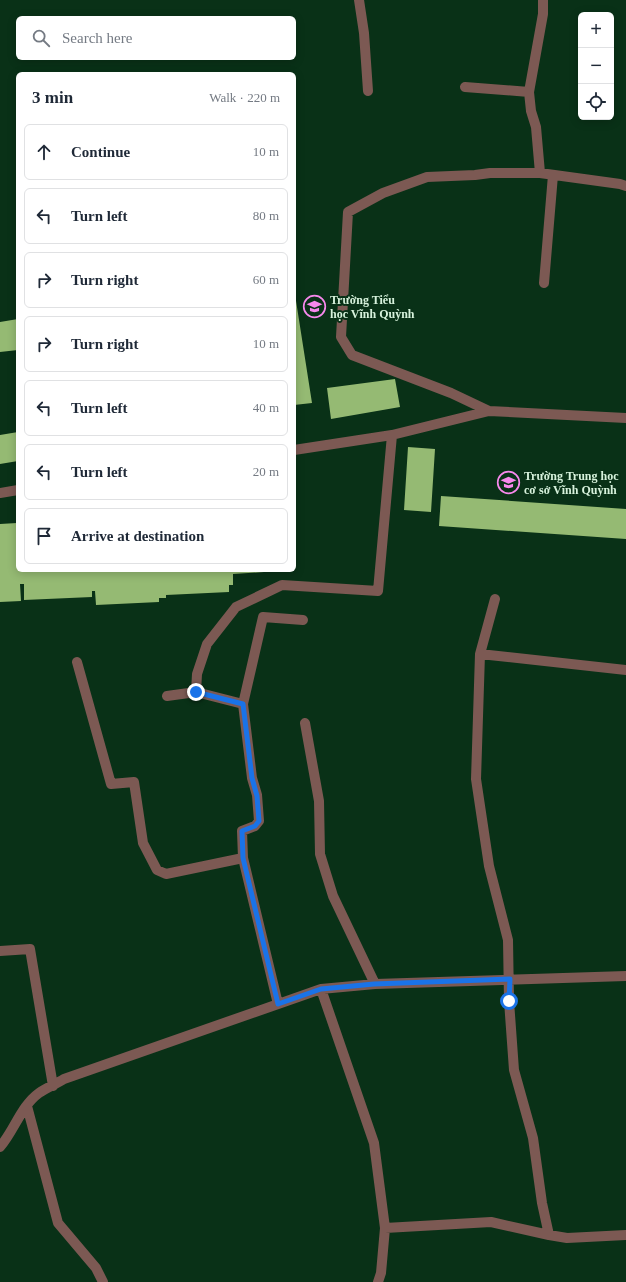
<!DOCTYPE html>
<html lang="en">
<head>
<meta charset="utf-8">
<style>
	body { margin:0; font-family:"Times New Roman",serif; background:#f6f6f7; color:#1f2937 }
	.controls { position:absolute; right:12px; top:12px; display:grid; overflow:hidden; border-radius:6px; box-shadow:0 2px 10px #0003 }
	.controls button { width:36px; height:36px; display:grid; place-items:center; padding:0; border:0; border-bottom:1px solid #e0e1e3; background:#fff; color:#1f2937; font:20px sans-serif }
	.stop { position:absolute; width:12px; height:12px; margin:-9px; border:3px solid #1a73e8; border-radius:50%; background:#fff }
	.stop.end { background:#1a73e8; border-color:#fff; box-shadow:0 1px 4px #0008 }
	.list { margin:0; padding:0; list-style:none }
	h2 { display:flex; justify-content:space-between; align-items:center; height:52px; margin:0; padding:0 16px; font-size:17px }
	h2 small { font-size:13px; font-weight:400; color:#747a83 }
	.list li { display:grid; grid-template-columns:26px 1fr auto; gap:12px; align-items:center; box-sizing:border-box; height:56px; margin:0 8px 8px; padding:0 8px; border:1px solid #e0e1e3; border-radius:6px }
	.list b { display:block; font-size:15px; white-space:nowrap }
	.list em { font-size:13px; font-style:normal; color:#747a83 }
	.icon { flex:none; width:22px; height:22px; fill:none; stroke:currentColor; stroke-width:2; stroke-linecap:round; stroke-linejoin:round }
	.map { position:relative; flex:none; width:626px; height:1282px; overflow:hidden }
	.search { position:absolute; background:#fff; box-shadow:0 2px 10px #0003; left:16px; top:16px; width:280px; height:44px; display:flex; align-items:center; gap:10px; box-sizing:border-box; padding:0 14px; border-radius:6px; color:#747a83; font-size:15px }
	.panel { position:absolute; background:#fff; box-shadow:0 2px 10px #0003; left:16px; top:72px; width:280px; height:500px; border-radius:6px }
	.map>svg:first-child { display:block }
</style>
</head>
<body>
<div class="map">
<svg width="626" height="1282" viewBox="0 0 626 1282">
	<rect width="100%" height="100%" fill="#093117"/>
	<path fill="#95ba73" d="M294,288L312,403L294,405Z
		M18,319V350L0,352V322Z
		M395,379L400,407L331,419L327,388Z
		M18,432V461L0,464V435Z
		M408,447L435,449L431,512L404,510Z
		M441,496L626,509V539L439,526Z
		M17,523L18,570H264V572L233,574V585H229V592L166,595V598H159V602L96,605L95,591H92V597L24,600V584H20L21,601L0,602V524Z"/>
	<g fill="none" stroke-linecap="round" stroke-linejoin="round">
		<path stroke="#7c5953" stroke-width="10" d="M359,0L364,33L368,91
			M465,87L529,92
			M540,173L536,127L531,111L529,92L543,14V0
			M544,283L553,175
			M489,411L451,393L352,355L341,337L348,212L383,193L427,177L475,175L490,173H540L620,184L626,186
			M294,450L392,435L489,411L626,418
			M0,493L18,490
			M495,599L480,654L476,779L489,866L508,940L509,1001L514,1070L533,1138L542,1203L549,1235
			M480,654L626,670
			M77,662L111,784L134,782L143,843L157,870L166,874L243,858L278,1004
			M196,692L243,704
			M167,696L196,692L197,674L207,644L236,607L282,585L378,591L392,435
			M305,723L319,801L320,854L333,896L375,984
			M243,858L242,831L255,826L259,821L257,795L252,778L243,704L263,617L303,620
			M0,951L30,949L53,1086
			M321,989L374,1143L385,1228L381,1273L378,1282
			M27,1106L58,1223L96,1268L103,1282
			M0,1147C14,1131 21,1106 39,1093C46,1088 56,1084 64,1079L321,989L375,984L626,976
			M385,1228L491,1222L549,1235L567,1238L626,1235"/>
	</g>
	<g fill="none" stroke-linecap="round" stroke-linejoin="round">
		<path stroke="#1a73e8" stroke-width="5" d="M196,692L243,704L252,778L257,796L259,821L255,826L242,831L243,858L278,1004L321,989L374,984L510,979L509,1001"/>
	</g>
	<defs>
		<symbol id="school-ring" viewBox="-11 -11 22 22"><circle r="9.5" fill="#093117" stroke="#f788ec" stroke-width="1.5"/><path d="M0-5L7-2L0 1L-7-2ZM-4 1L0 2.5L4 1V4Q0 6-4 4Z" fill="#f788ec"/></symbol>
	</defs>
	<g fill-rule="evenodd">
		<use href="#school-ring" x="302" y="294" width="25" height="25"/>
		<use href="#school-ring" x="496" y="470" width="25" height="25"/>
	</g>
	<g text-anchor="middle" dominant-baseline="central" stroke-width="4" stroke-linejoin="round" paint-order="stroke">
		<g font-size="12" font-weight="bold" fill="#d7f2dc" stroke="#093117" text-anchor="start">
			<text x="330" y="300">Trường Tiểu<tspan x="330" dy="14">học Vĩnh Quỳnh</tspan></text>
			<text x="524" y="476">Trường Trung học<tspan x="524" dy="14">cơ sở Vĩnh Quỳnh</tspan></text>
		</g>
	</g>
</svg>
<div class="controls">
<button>+</button>
<button>−</button>
<button><svg class="icon" aria-label="locate" viewBox="0 0 24 24"><circle cx="12" cy="12" r="6"/><path d="M12 2v4M12 18v4M2 12h4M18 12h4"/></svg></button>
</div>
<div class="stop" style="left:509px;top:1001px"></div>
<div class="stop end" style="left:196px;top:692px"></div>
<div class="search"><svg class="icon" aria-label="search" viewBox="0 0 24 24"><circle cx="10" cy="10" r="6"/><path d="M15 15l6 6"/></svg>Search here</div>
<section class="panel">
<h2>3 min<small>Walk · 220 m</small></h2>
<ul class="list">
<li><svg class="icon" aria-label="ahead" viewBox="0 0 24 24"><path d="M12 20V5M6 11l6-6 6 6"/></svg><div><b>Continue</b></div><em>10 m</em></li>
<li><svg class="icon" aria-label="left" viewBox="0 0 24 24"><path d="M17 20v-9H6M10 6l-5 5 5 5"/></svg><div><b>Turn left</b></div><em>80 m</em></li>
<li><svg class="icon" aria-label="right" viewBox="0 0 24 24"><path d="M7 20v-9h11M14 6l5 5-5 5"/></svg><div><b>Turn right</b></div><em>60 m</em></li>
<li><svg class="icon" aria-label="right" viewBox="0 0 24 24"><path d="M7 20v-9h11M14 6l5 5-5 5"/></svg><div><b>Turn right</b></div><em>10 m</em></li>
<li><svg class="icon" aria-label="left" viewBox="0 0 24 24"><path d="M17 20v-9H6M10 6l-5 5 5 5"/></svg><div><b>Turn left</b></div><em>40 m</em></li>
<li><svg class="icon" aria-label="left" viewBox="0 0 24 24"><path d="M17 20v-9H6M10 6l-5 5 5 5"/></svg><div><b>Turn left</b></div><em>20 m</em></li>
<li><svg class="icon" aria-label="arrive" viewBox="0 0 24 24"><path d="M6 21V4h12l-3 4 3 4H6"/></svg><div><b>Arrive at destination</b></div></li>
</ul>
</section>
</div>
</body>
</html>
